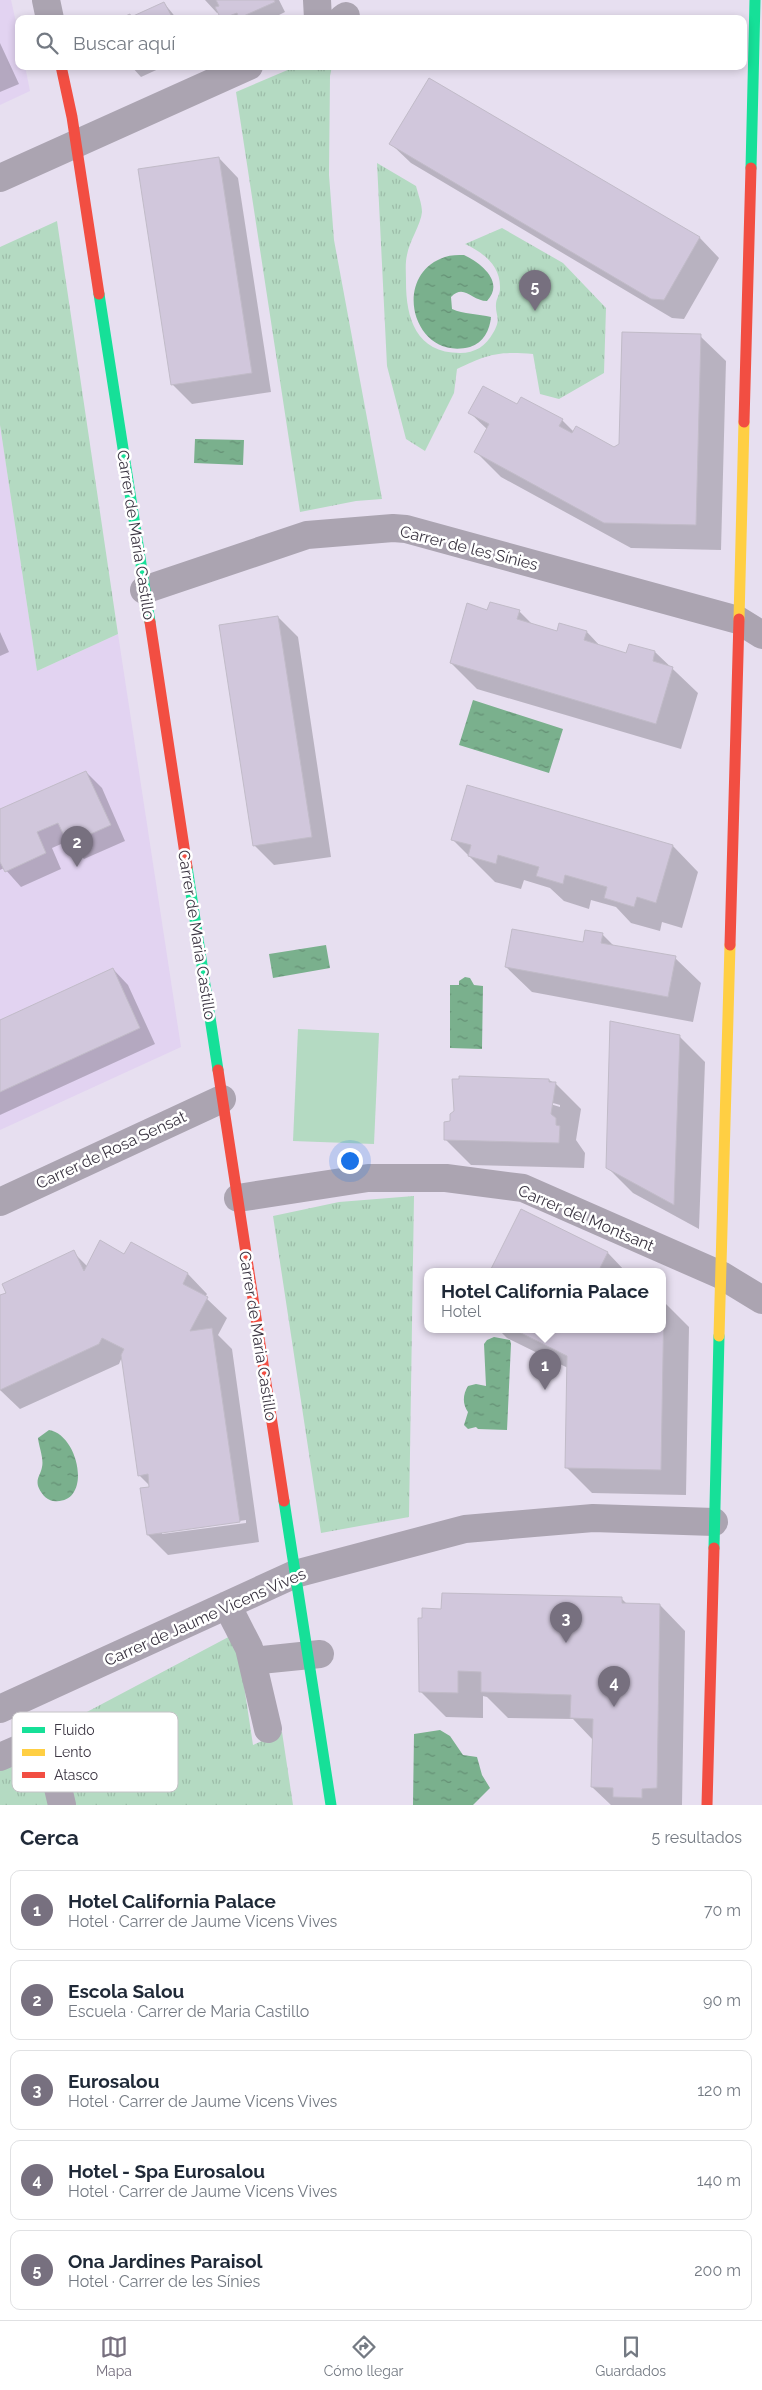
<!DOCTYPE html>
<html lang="es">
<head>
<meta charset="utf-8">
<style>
	body { margin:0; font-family:Raleway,sans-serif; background:#f6f6f7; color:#1f2937 }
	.you { position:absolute; left:349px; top:1160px; width:18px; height:18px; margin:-12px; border:4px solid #fff; border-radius:50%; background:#1a73e8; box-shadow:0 0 0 8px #1a73e833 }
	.badge { display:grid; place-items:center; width:32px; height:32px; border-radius:50%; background:#77707f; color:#fff; font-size:16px; font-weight:700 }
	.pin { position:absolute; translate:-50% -41px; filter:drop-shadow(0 1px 2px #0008) }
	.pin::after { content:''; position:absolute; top:26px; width:18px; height:15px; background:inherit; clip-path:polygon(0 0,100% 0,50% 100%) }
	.popup { position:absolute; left:424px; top:1268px; width:242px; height:65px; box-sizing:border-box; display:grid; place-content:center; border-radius:10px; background:#fff; filter:drop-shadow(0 1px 4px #0005); font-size:16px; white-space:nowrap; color:#747a83 }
	.popup b { font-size:19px; color:#1f2937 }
	.popup::after { content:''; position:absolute; left:50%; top:100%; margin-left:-10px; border:10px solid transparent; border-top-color:#fff }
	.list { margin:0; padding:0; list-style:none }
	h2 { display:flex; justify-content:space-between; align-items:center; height:65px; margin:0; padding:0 20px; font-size:21px }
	h2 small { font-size:16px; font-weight:400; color:#747a83 }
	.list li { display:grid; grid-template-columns:32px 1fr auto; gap:15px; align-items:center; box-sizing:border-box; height:80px; margin:0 10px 10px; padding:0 10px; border:1px solid #e0e1e3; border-radius:10px }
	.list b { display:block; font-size:19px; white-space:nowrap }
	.list p { margin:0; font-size:16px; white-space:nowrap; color:#747a83 }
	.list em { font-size:16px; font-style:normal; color:#747a83 }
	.icon { flex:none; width:28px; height:28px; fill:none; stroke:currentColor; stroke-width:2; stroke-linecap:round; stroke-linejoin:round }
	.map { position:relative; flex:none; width:762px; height:1805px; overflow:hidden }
	.search { position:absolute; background:#fff; box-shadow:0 2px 8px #0003; left:15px; right:15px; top:15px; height:55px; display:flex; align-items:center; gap:12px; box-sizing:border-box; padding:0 18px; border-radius:10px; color:#747a83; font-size:19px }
	.sheet { height:515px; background:#fff }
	nav { display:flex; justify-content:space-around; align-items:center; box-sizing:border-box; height:70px; border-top:1px solid #e0e1e3; background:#fff; font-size:14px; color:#747a83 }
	nav a { display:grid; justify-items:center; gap:2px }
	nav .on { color:#77707f }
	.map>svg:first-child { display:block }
</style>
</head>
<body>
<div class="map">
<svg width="762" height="1805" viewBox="0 0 762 1805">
	<defs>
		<pattern id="grass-tufts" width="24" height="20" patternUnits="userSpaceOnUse" patternTransform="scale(1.25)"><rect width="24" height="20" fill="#b4dac2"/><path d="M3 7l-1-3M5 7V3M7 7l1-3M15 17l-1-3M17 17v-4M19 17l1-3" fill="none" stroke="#9cbca8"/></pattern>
		<pattern id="water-ripples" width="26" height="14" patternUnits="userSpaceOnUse" patternTransform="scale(1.25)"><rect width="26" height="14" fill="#7ab08d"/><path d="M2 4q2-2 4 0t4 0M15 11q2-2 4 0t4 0" fill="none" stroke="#659075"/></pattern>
	</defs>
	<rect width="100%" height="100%" fill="#e7dff0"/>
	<path fill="#e2d3f1" d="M0,0H11L19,36V66H25L30,91L0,105Z
		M0,425L37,671L118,634L181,1047L0,1130Z"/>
	<path fill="url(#grass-tufts)" d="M297,66H332L330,76L329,175L334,240L382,499L356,501L300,512L236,92Z
		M377,163L416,186C418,194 422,204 422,212C421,224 409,242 407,255C405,263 406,273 406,282C406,318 416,353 460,353C475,353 486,346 493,333C502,318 495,316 496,304C496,299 500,294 500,289C501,266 484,253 465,244L502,228L563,263L606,308L604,373L559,399L540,394L533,354C499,351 488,354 457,369L454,393L425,451L406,439L387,366Z
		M57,221L118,634L37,671L0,425V247Z
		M414,1196L409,1517L321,1533L273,1216L339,1202Z
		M236,1633L253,1745L282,1732L293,1805H0V1758Z"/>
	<path fill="#b4dac2" d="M298,1029L379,1033L374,1144L293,1141Z"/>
	<path fill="url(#water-ripples)" d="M464,255C481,263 505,282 487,301C472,301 464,283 451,297L452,309C463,314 479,314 491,317C490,330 483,343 470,347C413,362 390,275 445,257C451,255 458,255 464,255Z
		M195,439L244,440L243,465L194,463Z
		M473,700L563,729L549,773L459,745Z
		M326,945L330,968L273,978L269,954Z
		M465,977L470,978L474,985L483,986L482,1049L450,1048V985H459V981Z
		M494,1337L510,1340L511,1344L507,1430L478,1429L476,1427L468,1429L464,1425L468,1412C462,1404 463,1394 468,1386L476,1384L486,1386L484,1344L487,1340Z
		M49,1430C80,1435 93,1506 53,1501C46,1500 40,1492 38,1486C36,1478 41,1474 42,1467C44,1459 39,1447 38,1438Z
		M440,1730L450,1736L463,1755L477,1757L482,1775L490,1788L473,1805H413L414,1734Z"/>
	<path fill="#0003" fill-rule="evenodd" d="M205,0H279L285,12L271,19H222L219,12L217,13Z
		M164,3L177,19H122L132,18Z
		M0,43L19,84L0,92Z
		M131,66H165L141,77Z
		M430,79L700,238L719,258L684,319L672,318L411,163L391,144Z
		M219,158L238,178L271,392L192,404L172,384Z
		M700,336L726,361L721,550L631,548L501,477L476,452L488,430L470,413L517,406L562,420L574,432L615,448L620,444Z
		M488,611H519L533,625L558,633L587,632L601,647L627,654L655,652L698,693L681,749L477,689L451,663Z
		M278,617L298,637L331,857L274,865L254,845Z
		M0,632L9,652L0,656Z
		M86,772L102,788L125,841L84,859L68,841L52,848L61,869L21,887L4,868L0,870V810Z
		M468,786L673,846L698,872L682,928L662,922L660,931L631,923L616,907L591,900L589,909L564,901L550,888L524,880L521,889L495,882L452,839Z
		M603,935L614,946L675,958L701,983L693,1022L532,992L506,967L584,943Z
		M113,969L128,985L155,1044L0,1115V1021Z
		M679,1036L705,1062L699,1229L633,1193L607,1167Z
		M549,1080L556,1084L581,1109L576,1140L585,1153L584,1168L471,1165L445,1139ZM547,1103H553L560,1105V1107Z
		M521,1210L608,1253L625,1271H491Z
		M73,1252L87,1266L125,1256L188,1274L207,1294L205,1297L227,1318L218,1335L232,1349L259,1542L168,1555L148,1535L152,1488L139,1475L122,1357L119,1364L20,1409L0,1390V1296ZM246,1520V1523L162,1534V1532Z
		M663,1301L689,1327L686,1495L592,1493L567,1468L568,1368L507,1338L498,1329H662Z
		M621,1598L628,1605H660L685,1631L682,1805H611L592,1787L593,1740L573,1719L508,1718L487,1697L483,1696V1718L446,1717L420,1691L442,1610Z"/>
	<path fill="#d1c7dc" stroke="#c1bbc8" d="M216,0H274L275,2L239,18L237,13L221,19L215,7L219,6Z
		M164,2L171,15L168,19H119L130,14L131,17Z
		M429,78L700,237L664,300L651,299L389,144Z
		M219,157L252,373L171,385L138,169Z
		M622,332L701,334L696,525L604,523L474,452L489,424L468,413L483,386L517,404L521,397L563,419L559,426L572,433L576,426L614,447L619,444Z
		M490,602L520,610L517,619L557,631L559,623L587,631L584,640L626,653L629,644L655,651L653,661L673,667L656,724L450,663L467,603L487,610Z
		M278,616L312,837L253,846L219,625Z
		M86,771L111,825L68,844L58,823L37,832L46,853L5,872L0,862V809Z
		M467,785L673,845L656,903L637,897L634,907L604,898L607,887L565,875L563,884L536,876L539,867L498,855L496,864L468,856L471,845L451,840Z
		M512,929L583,942L585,930L603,933L601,943L676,956L668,997L505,967Z
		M113,968L140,1028L0,1092V1020Z
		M610,1021L680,1035L674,1205L606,1168Z
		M459,1076L549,1079V1082H556L551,1114L556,1118V1125L560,1126L559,1143L444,1140V1122L450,1121V1114L454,1111L452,1079H459Z
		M521,1209L608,1252L600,1268L606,1271H490Z
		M100,1240L124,1254L131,1242L188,1273L183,1284L208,1297L190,1331L212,1328L240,1522L147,1535L140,1488L149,1487L148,1474L138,1476L121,1355L124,1349L102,1338L99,1344L0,1390V1295L6,1293L2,1284L74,1250L84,1271Z
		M662,1299L664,1300L661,1470L565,1468L567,1356L513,1329H662Z
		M442,1593L622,1597V1603L660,1604L657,1788L642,1789V1798L613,1797V1788L591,1787L593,1719L570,1718L571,1695L481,1692V1672L458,1671V1693L419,1692L418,1618H422V1608L441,1609Z"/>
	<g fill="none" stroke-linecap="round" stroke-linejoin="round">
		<path stroke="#aba4b1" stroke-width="28" d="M46,0L50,19
			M317,0L318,19
			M342,19L346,16
			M0,178L249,66
			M144,590L307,535L393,528L406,529L738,620L762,635
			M238,1198L368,1178H446L523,1188L721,1275L762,1300
			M0,1202L222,1099
			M227,1605L249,1648L268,1729
			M252,1661L320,1654
			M0,1709L295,1574L465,1529L593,1518L714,1522
			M0,1757L46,1737L62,1805"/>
		<path stroke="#16e098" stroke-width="11" d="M751,168L755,0
			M99,294L150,622
			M187,867L218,1070
			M284,1501L331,1805
			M714,1548L719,1336"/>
		<path stroke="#ffcf43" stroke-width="11" d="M739,619L744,422
			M719,1336L730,945"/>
		<path stroke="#f24e42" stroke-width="11" d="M61,66L72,117L99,294
			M744,422L751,168
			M150,622L187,867
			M730,945L739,619
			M218,1070L284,1501
			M707,1805L714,1548"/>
	</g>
	<g text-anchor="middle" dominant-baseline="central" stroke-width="5" stroke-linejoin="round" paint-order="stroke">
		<g font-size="16" fill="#3b3542" stroke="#fff">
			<text transform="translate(136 535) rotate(81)">Carrer de Maria Castillo</text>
			<text transform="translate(469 548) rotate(14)">Carrer de les Sínies</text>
			<text transform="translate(197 935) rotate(81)">Carrer de Maria Castillo</text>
			<text transform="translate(111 1150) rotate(-25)">Carrer de Rosa Sensat</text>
			<text transform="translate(586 1218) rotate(23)">Carrer del Montsant</text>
			<text transform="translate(258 1336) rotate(81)">Carrer de Maria Castillo</text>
			<text transform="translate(205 1617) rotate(-24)">Carrer de Jaume Vicens Vives</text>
		</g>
	</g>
	<rect x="12" y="1712" width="166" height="80" rx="8" fill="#fff" stroke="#c4c2c6" stroke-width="1"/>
	<rect x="22" y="1727" width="23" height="6" fill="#16e098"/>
	<rect x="22" y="1749" width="23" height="7" fill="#ffcf43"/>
	<rect x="22" y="1772" width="23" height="6" fill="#f24e42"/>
	<g font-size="14" fill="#3b3542">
		<text x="54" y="1735">Fluido</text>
		<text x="54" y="1757">Lento</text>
		<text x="54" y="1780">Atasco</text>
	</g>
</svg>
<div class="you"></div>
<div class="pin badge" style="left:545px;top:1390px">1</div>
<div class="popup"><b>Hotel California Palace</b>Hotel</div>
<div class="pin badge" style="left:77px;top:867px">2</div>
<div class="pin badge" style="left:566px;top:1643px">3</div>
<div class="pin badge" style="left:614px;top:1707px">4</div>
<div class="pin badge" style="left:535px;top:311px">5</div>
<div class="search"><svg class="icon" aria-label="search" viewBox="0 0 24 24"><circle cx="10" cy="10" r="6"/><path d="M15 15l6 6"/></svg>Buscar aquí</div>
</div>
<section class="sheet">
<h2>Cerca<small>5 resultados</small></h2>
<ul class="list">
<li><span class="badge">1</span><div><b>Hotel California Palace</b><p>Hotel · Carrer de Jaume Vicens Vives</p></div><em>70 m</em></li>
<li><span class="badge">2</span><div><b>Escola Salou</b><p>Escuela · Carrer de Maria Castillo</p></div><em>90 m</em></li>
<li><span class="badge">3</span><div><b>Eurosalou</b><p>Hotel · Carrer de Jaume Vicens Vives</p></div><em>120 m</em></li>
<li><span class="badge">4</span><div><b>Hotel - Spa Eurosalou</b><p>Hotel · Carrer de Jaume Vicens Vives</p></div><em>140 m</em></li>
<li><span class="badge">5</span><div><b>Ona Jardines Paraisol</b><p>Hotel · Carrer de les Sínies</p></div><em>200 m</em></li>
</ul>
</section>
<nav>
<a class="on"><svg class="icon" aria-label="map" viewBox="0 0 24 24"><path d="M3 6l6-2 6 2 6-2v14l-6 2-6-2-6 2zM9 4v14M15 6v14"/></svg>Mapa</a>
<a><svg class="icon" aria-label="directions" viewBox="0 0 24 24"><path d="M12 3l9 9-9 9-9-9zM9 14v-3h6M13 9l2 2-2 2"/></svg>Cómo llegar</a>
<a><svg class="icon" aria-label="saved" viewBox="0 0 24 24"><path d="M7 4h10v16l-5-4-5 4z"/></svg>Guardados</a>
</nav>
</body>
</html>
